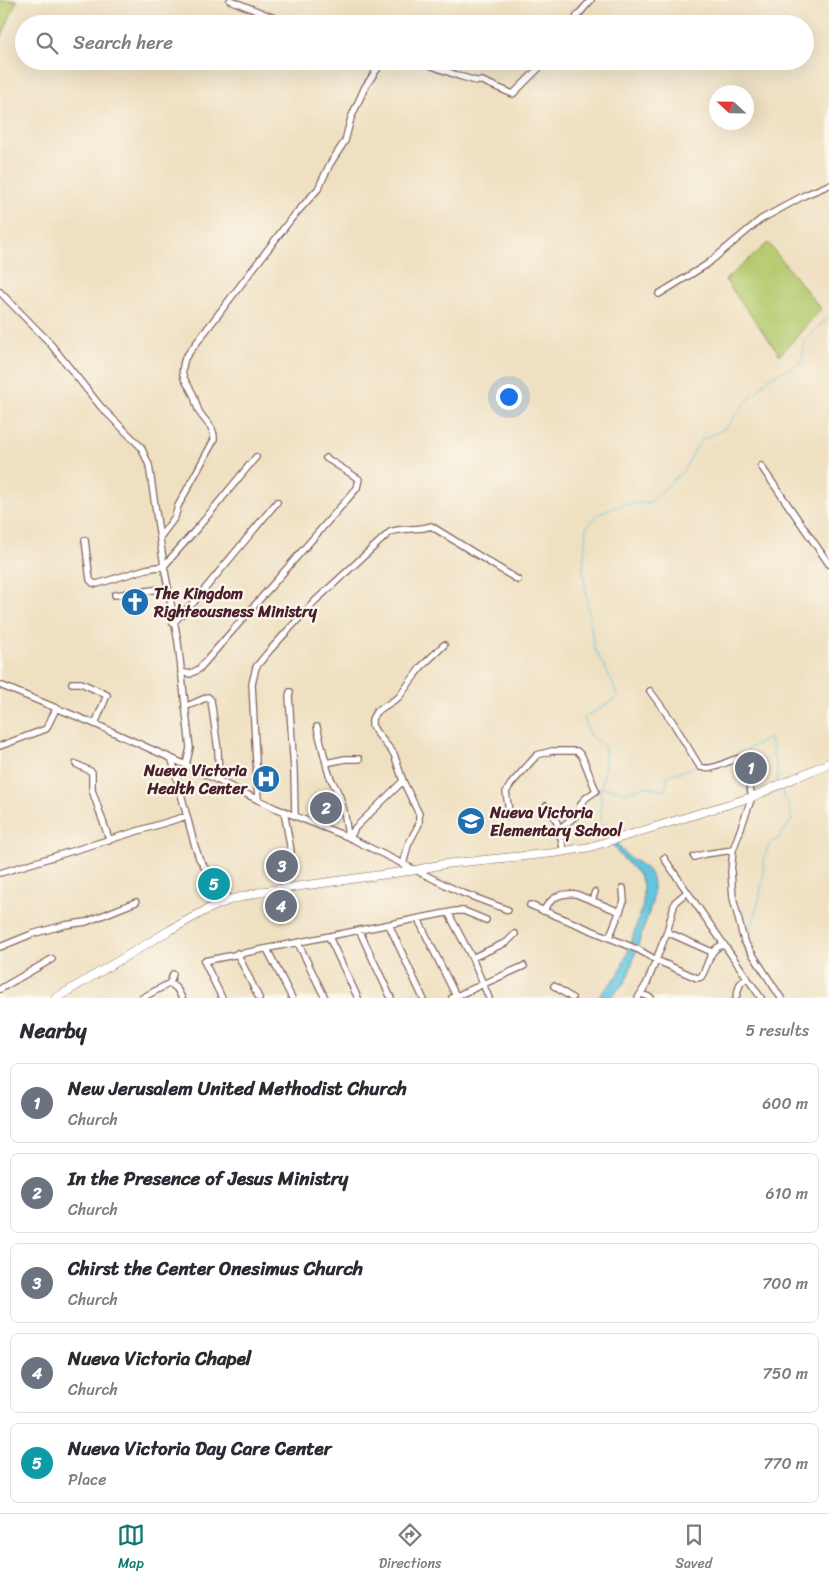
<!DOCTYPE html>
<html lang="en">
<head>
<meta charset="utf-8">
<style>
	body { margin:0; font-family:Sriracha,sans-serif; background:#f2f2f3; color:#2b2b33 }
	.compass { position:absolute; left:709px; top:85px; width:45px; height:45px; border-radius:50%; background:#fff; box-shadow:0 5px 20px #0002; rotate:292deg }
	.you { position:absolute; left:508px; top:396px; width:18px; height:18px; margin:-12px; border:4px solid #fff; border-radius:50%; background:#1a73e8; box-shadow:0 0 0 8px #1a73e833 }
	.badge { display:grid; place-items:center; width:32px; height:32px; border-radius:50%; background:#0f766e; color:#fff; font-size:16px; font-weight:700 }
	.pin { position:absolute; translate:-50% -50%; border:2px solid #fff; box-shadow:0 1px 5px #0006 }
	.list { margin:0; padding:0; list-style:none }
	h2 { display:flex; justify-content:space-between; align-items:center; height:65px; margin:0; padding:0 20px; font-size:21px }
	h2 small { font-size:16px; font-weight:400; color:#7c7c81 }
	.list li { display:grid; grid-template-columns:32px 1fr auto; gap:15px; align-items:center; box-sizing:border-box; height:80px; margin:0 10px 10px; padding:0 10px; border:1px solid #e1e1e2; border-radius:8px }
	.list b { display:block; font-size:19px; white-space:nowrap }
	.list p { margin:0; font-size:16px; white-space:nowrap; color:#7c7c81 }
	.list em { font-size:16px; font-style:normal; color:#7c7c81 }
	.icon { flex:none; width:28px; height:28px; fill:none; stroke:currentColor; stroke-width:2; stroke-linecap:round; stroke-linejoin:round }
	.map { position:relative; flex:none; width:829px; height:998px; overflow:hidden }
	.search { position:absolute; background:#fff; box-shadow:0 5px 20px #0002; left:15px; right:15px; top:15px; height:55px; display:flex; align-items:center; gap:12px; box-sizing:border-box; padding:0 18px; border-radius:28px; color:#7c7c81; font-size:19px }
	.sheet { height:515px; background:#fff }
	nav { display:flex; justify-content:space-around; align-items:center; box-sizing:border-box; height:70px; border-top:1px solid #e1e1e2; background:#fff; font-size:14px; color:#7c7c81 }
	nav a { display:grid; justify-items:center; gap:2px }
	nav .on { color:#0f766e }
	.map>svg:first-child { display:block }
</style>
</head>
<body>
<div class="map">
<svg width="829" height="998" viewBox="0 0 829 998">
	<rect width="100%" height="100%" fill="#fbf7ec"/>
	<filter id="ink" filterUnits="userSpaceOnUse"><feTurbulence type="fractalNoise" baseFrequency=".02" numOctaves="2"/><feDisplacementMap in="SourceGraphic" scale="10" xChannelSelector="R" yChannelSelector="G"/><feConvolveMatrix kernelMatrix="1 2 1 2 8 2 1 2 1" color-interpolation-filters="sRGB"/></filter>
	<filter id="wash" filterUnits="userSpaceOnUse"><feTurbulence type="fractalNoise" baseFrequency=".0096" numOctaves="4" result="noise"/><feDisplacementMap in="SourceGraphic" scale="20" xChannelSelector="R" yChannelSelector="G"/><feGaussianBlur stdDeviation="1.12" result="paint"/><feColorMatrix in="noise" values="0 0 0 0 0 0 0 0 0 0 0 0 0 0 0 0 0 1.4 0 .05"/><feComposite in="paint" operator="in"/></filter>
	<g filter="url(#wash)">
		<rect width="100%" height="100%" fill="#efe0c1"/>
		<path fill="#b6cb6f" stroke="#80754d" d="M0,0H17L2,36L0,34Z
			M768,243L821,309L780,355L725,280Z"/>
		<path fill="#62c6e0" stroke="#567286" d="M612,843H617C633,872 659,855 652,903L628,976L625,982L610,998H597L618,975L628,952L643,905V884L639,875L618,853Z"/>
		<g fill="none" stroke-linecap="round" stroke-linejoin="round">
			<path stroke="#62c6e0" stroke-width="1" d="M703,765L732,757L770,738L777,770V782
				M602,787L624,792L647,786L664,791L667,784V776L697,766
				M611,836L601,821V787L605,770V747L589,735L584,718L618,697L610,677L594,648L583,571L586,528L598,514L621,505L650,502L683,471L701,440L726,428L741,408L770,377L802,362L804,343L821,324L829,318
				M746,940C754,922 759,902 762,883C764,867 762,857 771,842L777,840L792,820L790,810L780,787"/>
		</g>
	</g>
	<g filter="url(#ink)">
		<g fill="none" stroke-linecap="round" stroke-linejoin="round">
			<defs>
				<path id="minor" d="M230,0L289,24
					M574,24L577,16L591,0
					M419,61L459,76L476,81H482L513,94L546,61
					M0,292L48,341L101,407L141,447L149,465L164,566L178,642L190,748L186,765L95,724L0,685
					M659,294L706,265L760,220L805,195L829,185
					M761,466L829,564
					M160,537L175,517L178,506L214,440C215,427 206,423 200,413C196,407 196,400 193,394C185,378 179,378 185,358L291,219L318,189L330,164L345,141L351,118L365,87L380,65L400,61
					M85,540L90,580L93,583L97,584L146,569L164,566L200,525L256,457
					M115,595L168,588
					M173,623L194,602L277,502
					M181,672L190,674L199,669L357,488L359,479L326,458
					M72,683H81L107,695L95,724
					M650,691L672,721L700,767C715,772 727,759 742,758L744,760L752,797L733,850L731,872L733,898L744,941L781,998
					M290,692L289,696L294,771L295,815
					M185,707L208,697L211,700L218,750L219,781
					M317,727L326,763L345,759H359
					M0,746L46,729L56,709
					M172,760L194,843L199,858L209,875L218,884L229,900
					M326,763C329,780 334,782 340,797C345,810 346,823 348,837
					M76,764L92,772V790L109,839
					M186,765L275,808L348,837L460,892L508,910
					M258,799L252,684L256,667L270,650L315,601L390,532C403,527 418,531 431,526L518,580
					M546,806C559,817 560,836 564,852
					M284,811L291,851
					M510,817L506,792L511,784L537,755L552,751H577L582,756L596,791C585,798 580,801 578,814L559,829
					M350,838L355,828L403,781
					M694,857L705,854L733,850
					M664,858C696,905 729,951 761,998
					M403,865L408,845L419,824V814L403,781L394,754L376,732L372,725V719L376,712L399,697L421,667L444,645
					M0,873L187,816
					M592,900L595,892
					M530,905L639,950L656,960L697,978L701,977C709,966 708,948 724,945
					M543,911C552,897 559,893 576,894L620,912
					M449,914L472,958L489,998
					M418,919L456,996
					M389,925L423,998
					M359,930L391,998
					M667,932L712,952
					M329,937L358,998
					M609,938L624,901L623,888
					M298,943L325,998
					M0,947L32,934L65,925L86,922L136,902
					M267,949L292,998
					M237,953L259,998
					M472,958L507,942L515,934
					M173,974L170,983L177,989L182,998
					M554,986L572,998
					M0,989L52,959
					M642,994L651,998
					M736,997L740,984L747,977
					M142,998L170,983
					M222,998L204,961L456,911H464L486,920
					M452,998L524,966
					M638,998L647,983L667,932L675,902L687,892"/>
				<path id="major" d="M56,998L170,930L208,909L229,900L265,891L416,870L444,864L554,853L590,847L752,797L829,763"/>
			</defs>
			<use href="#minor" stroke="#846360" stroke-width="8"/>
			<use href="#major" stroke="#846360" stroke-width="9"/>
			<use href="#minor" stroke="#fff" stroke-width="5.5"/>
			<use href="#major" stroke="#fff" stroke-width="8"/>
		</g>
	</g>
	<defs>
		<symbol id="church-disc" viewBox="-11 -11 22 22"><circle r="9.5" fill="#1f6fb2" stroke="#fbf7ec"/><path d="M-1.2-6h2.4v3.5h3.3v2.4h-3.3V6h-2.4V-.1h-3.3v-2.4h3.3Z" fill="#fff"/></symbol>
		<symbol id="hospital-disc" viewBox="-11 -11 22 22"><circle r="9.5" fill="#1f6fb2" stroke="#fbf7ec"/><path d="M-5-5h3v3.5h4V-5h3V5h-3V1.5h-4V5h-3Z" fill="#fff"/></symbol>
		<symbol id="school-disc" viewBox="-11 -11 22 22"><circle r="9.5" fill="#1f6fb2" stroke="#fbf7ec"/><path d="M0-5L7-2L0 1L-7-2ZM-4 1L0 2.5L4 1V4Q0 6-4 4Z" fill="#fff"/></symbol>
	</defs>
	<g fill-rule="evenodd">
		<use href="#church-disc" x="119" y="586" width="32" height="32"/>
		<use href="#hospital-disc" x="250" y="763" width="32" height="32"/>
		<use href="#school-disc" x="455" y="805" width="32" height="32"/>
	</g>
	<g text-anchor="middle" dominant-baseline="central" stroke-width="4.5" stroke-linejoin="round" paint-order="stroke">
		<g font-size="16" font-weight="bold" fill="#4a1f2b" stroke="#fbf7ec" text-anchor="start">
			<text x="154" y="593">The Kingdom<tspan x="154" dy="18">Righteousness Ministry</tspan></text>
			<text x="247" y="770" text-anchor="end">Nueva Victoria<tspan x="247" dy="18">Health Center</tspan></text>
			<text x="490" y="812">Nueva Victoria<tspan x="490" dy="18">Elementary School</tspan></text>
		</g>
	</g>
</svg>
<svg class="compass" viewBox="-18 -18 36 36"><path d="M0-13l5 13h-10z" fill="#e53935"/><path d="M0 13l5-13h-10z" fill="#7c7c81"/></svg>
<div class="you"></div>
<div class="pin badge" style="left:751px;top:768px;background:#6b7280">1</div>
<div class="pin badge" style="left:326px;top:808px;background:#6b7280">2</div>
<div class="pin badge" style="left:282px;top:866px;background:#6b7280">3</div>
<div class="pin badge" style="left:281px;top:906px;background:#6b7280">4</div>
<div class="pin badge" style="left:214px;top:884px;background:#0f9aa8">5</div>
<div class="search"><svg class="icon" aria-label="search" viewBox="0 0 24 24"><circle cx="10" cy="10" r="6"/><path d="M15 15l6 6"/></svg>Search here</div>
</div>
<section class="sheet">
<h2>Nearby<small>5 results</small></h2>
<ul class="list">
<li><span class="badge" style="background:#6b7280">1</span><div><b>New Jerusalem United Methodist Church</b><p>Church</p></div><em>600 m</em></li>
<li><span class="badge" style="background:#6b7280">2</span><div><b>In the Presence of Jesus Ministry</b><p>Church</p></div><em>610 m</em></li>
<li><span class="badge" style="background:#6b7280">3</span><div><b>Chirst the Center Onesimus Church</b><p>Church</p></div><em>700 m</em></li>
<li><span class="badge" style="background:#6b7280">4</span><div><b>Nueva Victoria Chapel</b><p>Church</p></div><em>750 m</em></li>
<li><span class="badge" style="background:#0f9aa8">5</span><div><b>Nueva Victoria Day Care Center</b><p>Place</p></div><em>770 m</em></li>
</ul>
</section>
<nav>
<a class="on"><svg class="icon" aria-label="map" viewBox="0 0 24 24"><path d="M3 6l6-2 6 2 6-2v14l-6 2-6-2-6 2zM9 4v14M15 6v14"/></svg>Map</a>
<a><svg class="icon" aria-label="directions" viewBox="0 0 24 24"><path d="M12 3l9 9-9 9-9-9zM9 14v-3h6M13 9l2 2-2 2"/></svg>Directions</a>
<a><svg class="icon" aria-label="saved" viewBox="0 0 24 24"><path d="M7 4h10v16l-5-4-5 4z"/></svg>Saved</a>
</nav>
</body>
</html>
